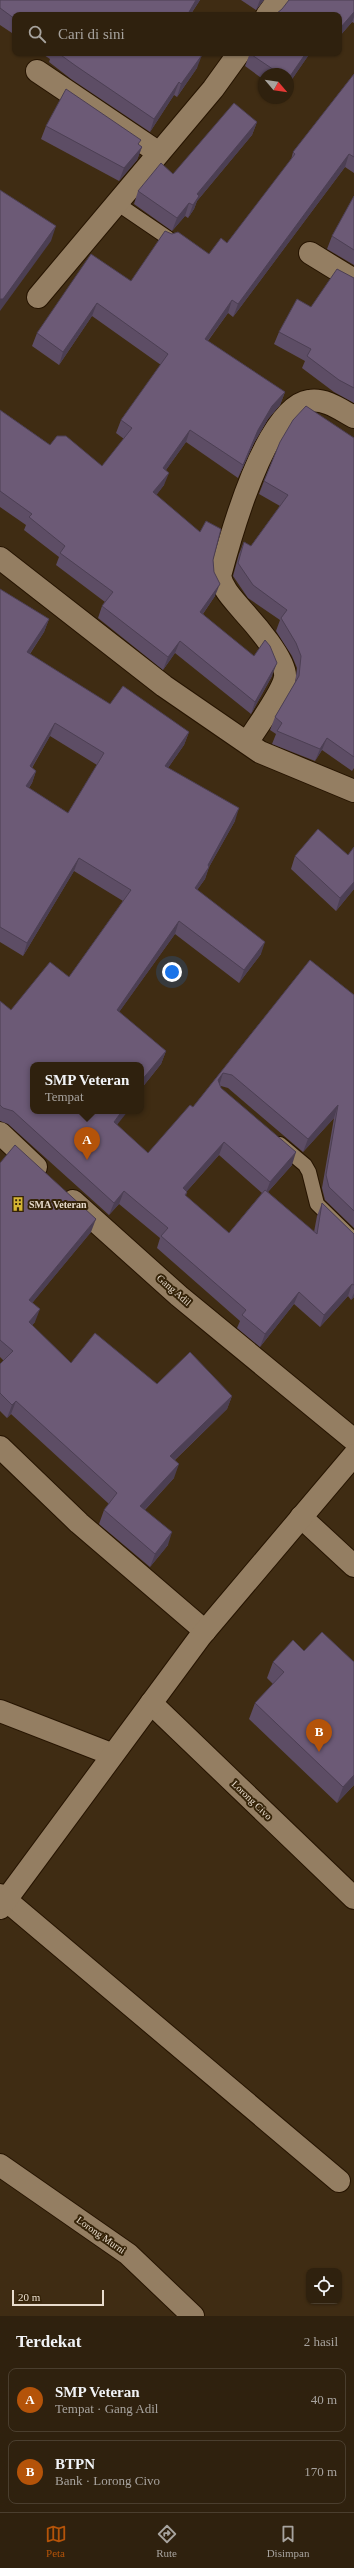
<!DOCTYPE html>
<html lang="id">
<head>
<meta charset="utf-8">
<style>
	body { margin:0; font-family:"Times New Roman",serif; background:#372917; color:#f1f3f6 }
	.controls { position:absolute; right:12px; bottom:12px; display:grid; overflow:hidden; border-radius:8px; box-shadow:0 1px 3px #0004 }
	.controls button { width:36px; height:36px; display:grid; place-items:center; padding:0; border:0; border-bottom:1px solid #4a3e2e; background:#2f210e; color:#f1f3f6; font:20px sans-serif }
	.compass { position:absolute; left:258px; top:68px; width:36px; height:36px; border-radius:50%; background:#2f210e; box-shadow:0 1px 3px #0004; rotate:119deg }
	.scale { position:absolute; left:12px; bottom:10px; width:92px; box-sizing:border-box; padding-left:4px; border:2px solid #e8dccd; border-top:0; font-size:11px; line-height:14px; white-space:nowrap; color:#e8dccd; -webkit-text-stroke:3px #352308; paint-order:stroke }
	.you { position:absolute; left:172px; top:972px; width:14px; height:14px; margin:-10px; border:3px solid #fff; border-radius:50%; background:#1a73e8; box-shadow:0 0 0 6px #1a73e833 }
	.badge { display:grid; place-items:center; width:26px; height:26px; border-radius:50%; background:#b45309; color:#fff; font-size:13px; font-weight:700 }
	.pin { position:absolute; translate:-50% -33px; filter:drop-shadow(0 1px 2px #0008) }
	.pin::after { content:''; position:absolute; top:21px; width:14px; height:12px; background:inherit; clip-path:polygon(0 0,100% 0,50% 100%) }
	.popup { position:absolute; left:30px; top:1062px; width:114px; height:52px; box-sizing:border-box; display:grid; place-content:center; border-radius:8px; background:#2f210e; filter:drop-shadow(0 1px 3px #0005); font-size:13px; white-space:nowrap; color:#a7a39e }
	.popup b { font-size:15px; color:#f1f3f6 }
	.popup::after { content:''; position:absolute; left:50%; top:100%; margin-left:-8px; border:8px solid transparent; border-top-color:#2f210e }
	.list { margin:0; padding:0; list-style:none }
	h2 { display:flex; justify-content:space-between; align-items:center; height:52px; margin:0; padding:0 16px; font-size:17px }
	h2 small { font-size:13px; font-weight:400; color:#a7a39e }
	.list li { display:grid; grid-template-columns:26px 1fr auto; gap:12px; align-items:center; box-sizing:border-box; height:64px; margin:0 8px 8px; padding:0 8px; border:1px solid #4a3e2e; border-radius:8px }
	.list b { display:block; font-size:15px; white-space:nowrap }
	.list p { margin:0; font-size:13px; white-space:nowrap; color:#a7a39e }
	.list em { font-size:13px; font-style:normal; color:#a7a39e }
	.icon { flex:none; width:22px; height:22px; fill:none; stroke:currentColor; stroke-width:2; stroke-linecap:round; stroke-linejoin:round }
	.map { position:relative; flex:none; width:354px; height:2316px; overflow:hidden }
	.search { position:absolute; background:#2f210e; box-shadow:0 1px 3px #0004; left:12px; right:12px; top:12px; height:44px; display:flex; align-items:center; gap:10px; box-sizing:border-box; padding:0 14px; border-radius:8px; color:#a7a39e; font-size:15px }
	.sheet { height:196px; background:#2f210e }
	nav { display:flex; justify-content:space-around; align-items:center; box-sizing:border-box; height:56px; border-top:1px solid #4a3e2e; background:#2f210e; font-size:11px; color:#a7a39e }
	nav a { display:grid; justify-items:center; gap:2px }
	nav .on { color:#b45309 }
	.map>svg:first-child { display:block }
</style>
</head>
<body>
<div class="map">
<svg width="354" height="2316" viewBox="0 0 354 2316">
	<rect width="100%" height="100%" fill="#3f2c13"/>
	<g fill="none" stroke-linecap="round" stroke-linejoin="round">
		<defs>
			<path id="service" d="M118,204L168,238
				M280,1144L305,1165L309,1172L317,1204L354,1240"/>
			<path id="minor" d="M267,15L278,0
				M37,71L159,153
				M310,253L354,280
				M38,297L213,89L239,53
				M0,558L164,686L260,752L354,791
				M247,743C256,728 283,692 285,677C287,661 254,623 243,611C234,600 223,590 220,576C230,538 266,407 309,401C325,398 341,410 354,417
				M0,1133L36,1167
				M73,1201L179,1296L354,1440
				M0,1447L79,1523L205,1631
				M301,1517L354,1566
				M151,1703L354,1898
				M0,1711L111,1754
				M0,1895L339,2181
				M0,2165L128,2254L193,2316"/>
			<path id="secondary" d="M0,1908L200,1637L354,1455"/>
		</defs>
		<use href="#service" stroke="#261400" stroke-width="16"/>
		<use href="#minor" stroke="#261400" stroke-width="24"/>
		<use href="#secondary" stroke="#261400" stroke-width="24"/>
		<use href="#service" stroke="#947e62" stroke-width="14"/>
		<use href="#minor" stroke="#947e62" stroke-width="22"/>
		<use href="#secondary" stroke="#947e62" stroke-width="22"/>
	</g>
	<path fill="#5d4d65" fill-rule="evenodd" d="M0,0H200L191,14L15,15V35L0,25Z
		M241,0H264L256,10Z
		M354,0V23L352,22L339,37V15L276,14L282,9Z
		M41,53H199L197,68L177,97L174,95L150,132L71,79L49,62L50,59Z
		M250,53H310L288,85V74H264V80L245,66Z
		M354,74V173L345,167L233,317L228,313L208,341L285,392L280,405L268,419L254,443L238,478L186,442L166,470L164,485L156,495L213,560L215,596L203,614L272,676L251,714L175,653L163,670L98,618L102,606L105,602L56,565L59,557L24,530L26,525L0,507V410L50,445L102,466L124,439L116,433L121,420L161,365L92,316L59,365L32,346L37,333L131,281L209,254L227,243L291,160L293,152Z
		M257,122L252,135L197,201L194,209L188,218L185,216L172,231L134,204L138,191L173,174Z
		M46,126L139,145L142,147L137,160L119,181L41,139Z
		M354,196V265L327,249L332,236Z
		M354,278V403L334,392L302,368L305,361L274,344L279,332L311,307Z
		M354,438V768L352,771L322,750L315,761L272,744L276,734L270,730L275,717L295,683L297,668L292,656L276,631L280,620L248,598L233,576L239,554L244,542L251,546L280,506L259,494L264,481Z
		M0,589L49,619L44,632L30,654L110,704L189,732L184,745L168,768L235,821L209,867L205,879L197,890L261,954L239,983L175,934L119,1012L166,1051L161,1064L141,1089V1065L117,1125L148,1153L193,1107L310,960L354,995V1228L325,1200L322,1188L334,1118L303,1152L228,1088L221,1086V1088L292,1165L268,1192L314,1232L317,1216L322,1203L354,1234V1297L351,1300L348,1296L320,1327L294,1304L260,1347L237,1328L240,1321L157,1248L160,1238L119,1204L109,1215L8,1124L0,1121V1001L11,1010L69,977L123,901L74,871L23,956L0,942ZM50,736L97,765L68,813L29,788L32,783L36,771L32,768ZM219,1155L262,1193L229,1233L186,1196L187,1191Z
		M348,855L354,889L336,911L291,869L295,856Z
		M0,1163L91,1232L32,1303L35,1322L32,1325L71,1363L157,1384L232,1396L227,1409L175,1460L174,1478L145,1510L168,1545L150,1567L99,1524L104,1510L109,1504L11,1414L7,1418L0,1411V1364L4,1361L0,1357Z
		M304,1651L354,1662V1785L337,1803L249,1719L255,1703L273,1684L267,1678L273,1662Z"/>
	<path fill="#4c3f53" d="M196,0H200L190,15L189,12Z
		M260,0H264L256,10Z
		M354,12V17L352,22L339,37V33L341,27Z
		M306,53H310L288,85V79Z
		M202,55L197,68L177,97L181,84Z
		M179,82L174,95L150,132L154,119Z
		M257,122L252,135L197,201L194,209L188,218L197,194Z
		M142,147L137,160L119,181L124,168Z
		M349,154L345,167L233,317L238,304Z
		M189,203L185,216L172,231L177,218Z
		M56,226L51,241L0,311V299Z
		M232,300L228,313L200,351L205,339Z
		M97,303L92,316L59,365L63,352Z
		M285,392L280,405L268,419L254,443L238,478L243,465L258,430L272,406Z
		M190,430L186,442L158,481L163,468Z
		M169,473L164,485L149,505L153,492Z
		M220,584L215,596L195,625L200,612Z
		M49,619L44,632L22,665L27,652Z
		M180,641L175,653L163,670L168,657Z
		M277,663L272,676L251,714L255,702Z
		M55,723L50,736L25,779L30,766Z
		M189,732L184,745L160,779L165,766Z
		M327,738L322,750L315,761L320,749Z
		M36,771L32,783L21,799L26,786Z
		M239,808L235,821L209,867L205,879L190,900L195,888Z
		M79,858L74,871L23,956L27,943Z
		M354,882V889L336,911L340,898Z
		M179,921L175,934L112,1022L117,1010Z
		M265,942L261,954L239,983L244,970Z
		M166,1051L161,1064L141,1089V1081Z
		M223,1073L219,1086L218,1080Z
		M338,1105L334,1118L303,1152L308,1139Z
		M122,1111H128L109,1135L114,1122Z
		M224,1142L219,1155L178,1201L183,1188Z
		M296,1152L292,1165L265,1195L270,1182Z
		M124,1191L119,1204L109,1215L114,1203Z
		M96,1219L91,1232L24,1313L29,1300Z
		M352,1284L348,1296L320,1327L324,1315Z
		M299,1292L294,1304L260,1347L265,1334Z
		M354,1293V1297L351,1300Z
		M40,1309L35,1322L24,1335L29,1322Z
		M232,1396L227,1409L165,1469L170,1456Z
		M16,1401L11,1414L7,1418L12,1405Z
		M179,1464L174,1478L135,1520L140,1506Z
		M172,1532L168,1545L150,1567L155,1554Z
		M354,1775V1785L337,1803L343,1787Z"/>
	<path fill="#6c5a76" stroke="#4c3f53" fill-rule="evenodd" d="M0,0H196L189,12L193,15H15V19L0,8Z
		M289,0H354V12L341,27L339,25V15H265L266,13L276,14L282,9Z
		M58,53H199L202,55L181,84L179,82L154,119L76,66Z
		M249,53H306L288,79V74H280Z
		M354,74V157L349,154L238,304L232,300L205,339L285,392L272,406L258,430L243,465L190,430L163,468L169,473L153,492L200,532L206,521L221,529L213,560L214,572L220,584L200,612L254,656L265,640L270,646L277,663L255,702L180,641L168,657L102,606L113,592L60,553L65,546L29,517L32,514L0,491V410L50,445L57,436H66L102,466L132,428L121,420L168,354L97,303L63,352L37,333L91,254L131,281L165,231L172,234L178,232L209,254L221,238L227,243L295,154L293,152Z
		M66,89L141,140L138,144L142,147L124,168L46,126Z
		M234,103L257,122L197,194L199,196L193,205L189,203L177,218L138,191L161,163L173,174Z
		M0,190L56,226L3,299H0Z
		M354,196V250L332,236Z
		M337,269L354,278V388L339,380L307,356L311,349L279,332L297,299L311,307Z
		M306,406L354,438V757L327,738L320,749L277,731L282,723L275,717L299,676L301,656L296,643L281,618L287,610L253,585L238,563L244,542L251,546L288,495L264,481L280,442L293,420Z
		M0,589L49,619L27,652L110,704L123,686L189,732L165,766L239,808L208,865L209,867L195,888L265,942L244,970L179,921L117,1010L166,1051L141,1081V1065H33V1111H122L114,1122L148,1153L190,1105L193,1107L310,960L354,995V1211L329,1187L326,1175L338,1105L308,1139L232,1075L223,1073L218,1080L221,1088L296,1152L270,1182L224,1142L183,1188L187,1192L185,1195L229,1233L265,1190L317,1234L322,1203L354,1234V1285L352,1284L324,1315L299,1292L265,1334L242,1315L246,1310L161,1236L168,1228L124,1191L114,1203L13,1111L3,1108L0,1105V1001L11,1010L50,962L69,977L131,890L79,858L27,943L0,927ZM55,723L104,753L68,813L26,786L36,771L30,766Z
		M318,829L348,855L354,847V882L340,898L295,856Z
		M15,1145L96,1219L29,1300L40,1309L29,1322L71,1363L95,1333L157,1384L190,1352L232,1396L170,1456L179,1464L140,1506L172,1532L155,1554L104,1510L117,1493L16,1401L12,1405L0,1393V1364L13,1351L0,1340V1163Z
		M322,1632L354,1662V1775L343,1787L255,1703L284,1672L273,1662L293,1640L304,1651Z"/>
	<defs>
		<symbol id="building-bare" viewBox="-9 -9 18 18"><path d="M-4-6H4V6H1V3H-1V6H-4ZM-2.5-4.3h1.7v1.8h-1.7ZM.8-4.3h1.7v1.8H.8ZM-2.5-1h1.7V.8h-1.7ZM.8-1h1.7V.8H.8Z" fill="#d5b534" stroke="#352308" stroke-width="2.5" paint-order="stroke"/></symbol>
	</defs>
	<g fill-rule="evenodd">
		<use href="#building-bare" x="8" y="1194" width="20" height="20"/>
	</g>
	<g text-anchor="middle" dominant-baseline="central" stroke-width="4" stroke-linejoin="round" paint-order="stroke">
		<g font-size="10" font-weight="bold" fill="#e8dccd" stroke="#352308" text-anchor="start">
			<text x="29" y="1204">SMA Veteran</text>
		</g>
		<g font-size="10" fill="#e8dccd" stroke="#352308">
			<text transform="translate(174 1290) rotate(41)">Gang Adil</text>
			<text transform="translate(252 1800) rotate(44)">Lorong Civo</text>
			<text transform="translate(101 2235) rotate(35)">Lorong Murni</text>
		</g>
	</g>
</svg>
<div class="controls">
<button><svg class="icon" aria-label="locate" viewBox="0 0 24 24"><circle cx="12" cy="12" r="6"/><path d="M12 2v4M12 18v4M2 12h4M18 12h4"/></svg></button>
</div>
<svg class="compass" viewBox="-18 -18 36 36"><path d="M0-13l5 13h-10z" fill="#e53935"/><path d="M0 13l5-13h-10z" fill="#a7a39e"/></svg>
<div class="scale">20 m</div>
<div class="you"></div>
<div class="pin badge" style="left:87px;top:1160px">A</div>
<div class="popup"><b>SMP Veteran</b>Tempat</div>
<div class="pin badge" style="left:319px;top:1752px">B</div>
<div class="search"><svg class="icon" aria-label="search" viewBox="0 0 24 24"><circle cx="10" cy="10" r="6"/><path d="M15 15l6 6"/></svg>Cari di sini</div>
</div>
<section class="sheet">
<h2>Terdekat<small>2 hasil</small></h2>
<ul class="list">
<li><span class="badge">A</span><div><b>SMP Veteran</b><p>Tempat · Gang Adil</p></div><em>40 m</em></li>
<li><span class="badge">B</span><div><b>BTPN</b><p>Bank · Lorong Civo</p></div><em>170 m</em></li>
</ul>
</section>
<nav>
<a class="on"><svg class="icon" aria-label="map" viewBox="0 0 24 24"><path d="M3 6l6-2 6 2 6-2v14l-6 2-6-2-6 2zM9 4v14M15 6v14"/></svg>Peta</a>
<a><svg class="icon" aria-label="directions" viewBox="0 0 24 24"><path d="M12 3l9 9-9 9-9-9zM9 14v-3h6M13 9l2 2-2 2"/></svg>Rute</a>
<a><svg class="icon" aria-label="saved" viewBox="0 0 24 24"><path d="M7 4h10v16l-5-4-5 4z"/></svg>Disimpan</a>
</nav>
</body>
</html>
